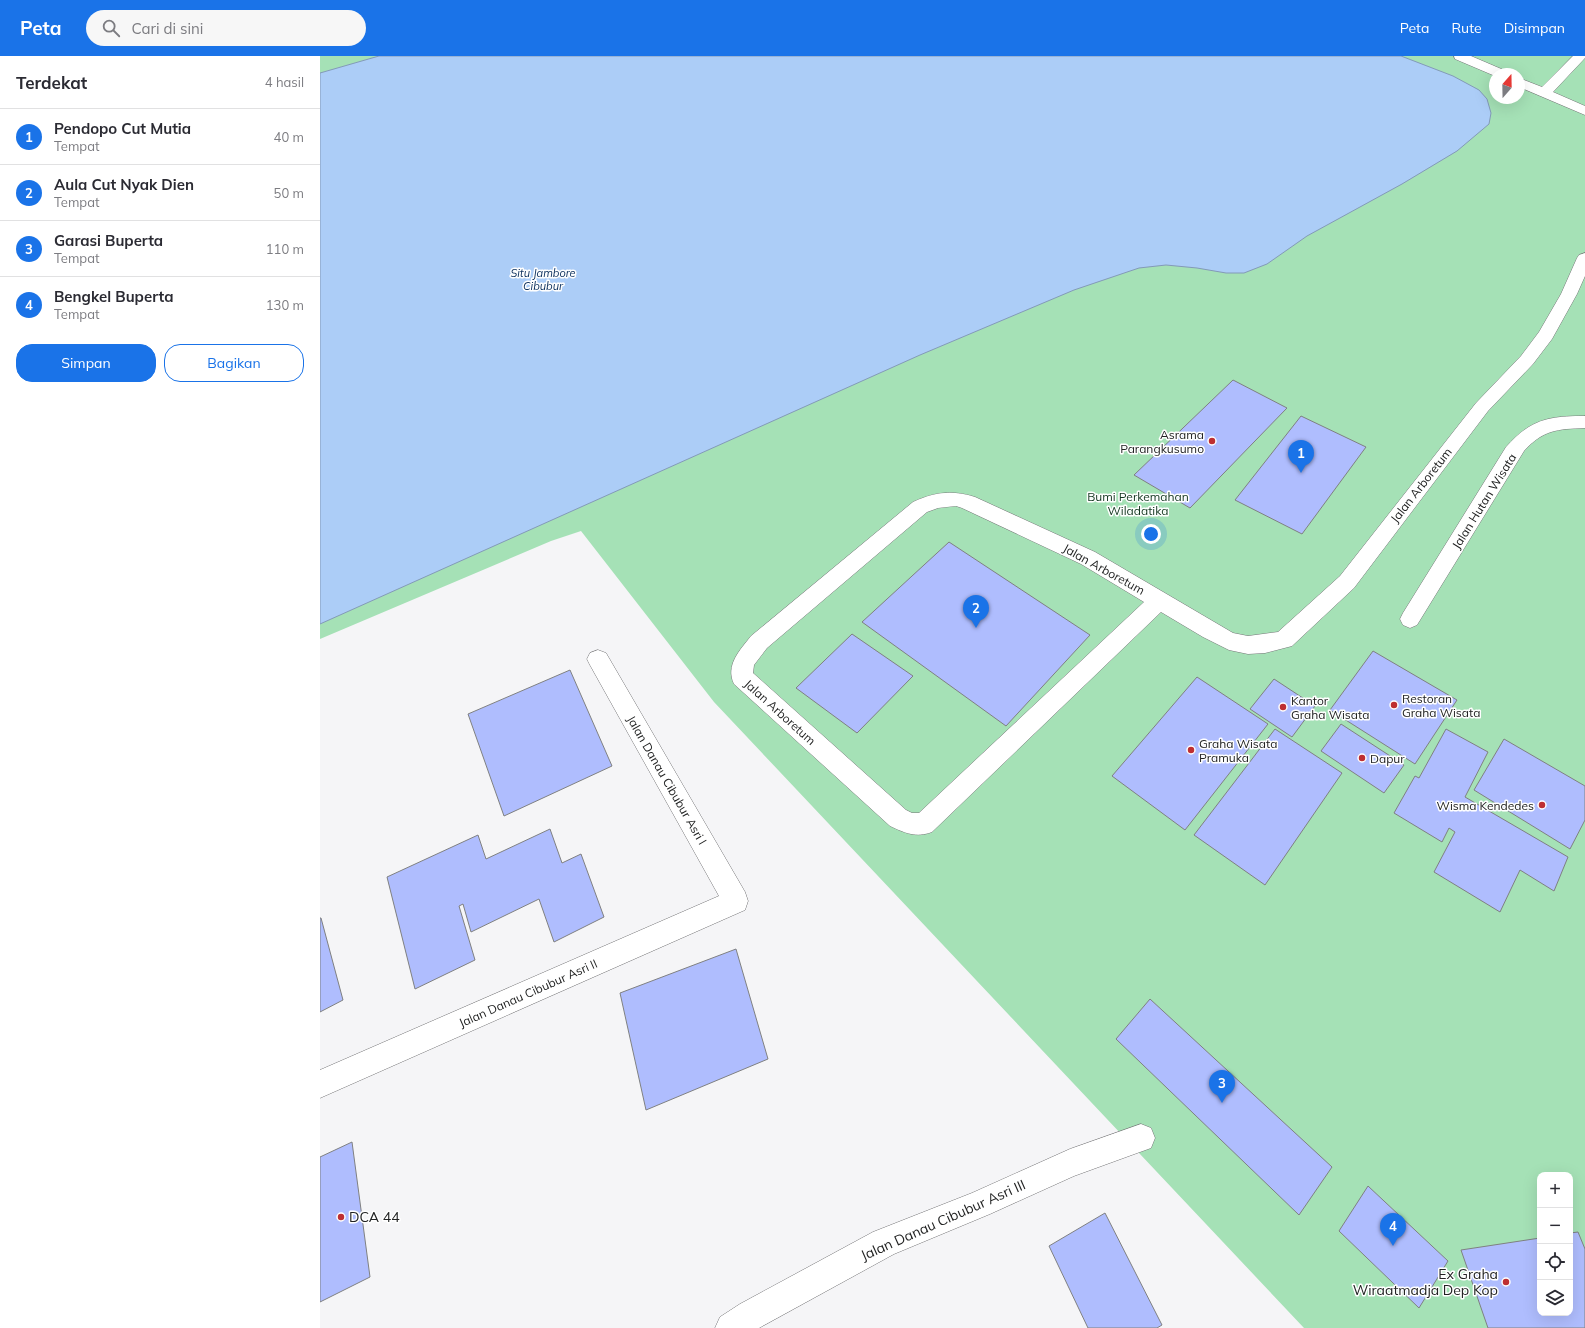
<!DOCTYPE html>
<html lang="id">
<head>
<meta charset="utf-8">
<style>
	body { margin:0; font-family:Mulish,sans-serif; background:#f7f7f7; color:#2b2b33 }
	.controls { position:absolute; right:12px; bottom:12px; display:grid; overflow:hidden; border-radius:8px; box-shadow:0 4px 16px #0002 }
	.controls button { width:36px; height:36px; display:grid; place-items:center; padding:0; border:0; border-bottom:1px solid #e1e1e2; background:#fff; color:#2b2b33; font:20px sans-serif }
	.compass { position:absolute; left:1169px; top:12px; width:36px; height:36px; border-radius:50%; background:#fff; box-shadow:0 4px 16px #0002; rotate:20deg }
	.you { position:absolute; left:831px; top:478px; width:14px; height:14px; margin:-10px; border:3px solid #fff; border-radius:50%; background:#1a73e8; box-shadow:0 0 0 6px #1a73e833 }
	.badge { display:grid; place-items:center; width:26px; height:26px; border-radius:50%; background:#1a73e8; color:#fff; font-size:13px; font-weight:700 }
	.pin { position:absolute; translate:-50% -33px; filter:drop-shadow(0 1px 2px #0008) }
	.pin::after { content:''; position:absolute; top:21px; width:14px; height:12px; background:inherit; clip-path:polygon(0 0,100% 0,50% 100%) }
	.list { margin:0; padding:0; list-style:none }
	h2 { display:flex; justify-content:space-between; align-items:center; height:52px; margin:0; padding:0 16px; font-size:17px }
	h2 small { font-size:13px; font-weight:400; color:#7c7c81 }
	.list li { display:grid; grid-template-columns:26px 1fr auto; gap:12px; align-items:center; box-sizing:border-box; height:56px; padding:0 16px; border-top:1px solid #e1e1e2 }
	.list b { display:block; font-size:15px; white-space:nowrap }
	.list p { margin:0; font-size:13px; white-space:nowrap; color:#7c7c81 }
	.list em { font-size:13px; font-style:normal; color:#7c7c81 }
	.actions { display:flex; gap:8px; padding:12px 16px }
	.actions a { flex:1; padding:9px 0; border:1px solid #1a73e8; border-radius:16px; text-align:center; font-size:14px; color:#1a73e8 }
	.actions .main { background:#1a73e8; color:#fff }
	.icon { flex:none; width:22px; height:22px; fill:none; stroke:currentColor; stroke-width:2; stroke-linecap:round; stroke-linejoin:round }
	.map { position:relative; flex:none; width:1265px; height:1272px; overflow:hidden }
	header { display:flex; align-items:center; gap:24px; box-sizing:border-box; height:56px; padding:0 20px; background:#1a73e8; color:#fff }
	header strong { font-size:19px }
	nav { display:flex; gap:22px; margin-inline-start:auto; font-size:14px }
	.search { width:280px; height:36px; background:#f7f7f7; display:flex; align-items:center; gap:10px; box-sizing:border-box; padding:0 14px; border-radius:22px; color:#7c7c81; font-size:15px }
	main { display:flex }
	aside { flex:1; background:#fff }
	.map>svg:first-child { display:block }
</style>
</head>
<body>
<header>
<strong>Peta</strong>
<div class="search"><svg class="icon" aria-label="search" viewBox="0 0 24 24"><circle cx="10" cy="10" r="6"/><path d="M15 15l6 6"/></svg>Cari di sini</div>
<nav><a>Peta</a><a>Rute</a><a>Disimpan</a></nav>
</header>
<main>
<aside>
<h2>Terdekat<small>4 hasil</small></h2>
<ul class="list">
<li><span class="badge">1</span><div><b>Pendopo Cut Mutia</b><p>Tempat</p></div><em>40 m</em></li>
<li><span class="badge">2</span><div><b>Aula Cut Nyak Dien</b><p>Tempat</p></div><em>50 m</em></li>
<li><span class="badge">3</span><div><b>Garasi Buperta</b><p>Tempat</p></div><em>110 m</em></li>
<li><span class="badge">4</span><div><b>Bengkel Buperta</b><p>Tempat</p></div><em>130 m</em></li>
</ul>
<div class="actions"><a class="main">Simpan</a><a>Bagikan</a></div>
</aside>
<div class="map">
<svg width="1265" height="1272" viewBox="0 0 1265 1272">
	<rect width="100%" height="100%" fill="#f5f5f7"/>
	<path fill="#a5e1b6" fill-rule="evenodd" d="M0,0H1265V1272H984L394,646L261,475L231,485L0,583ZM1175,18H1199V42H1175ZM1220,1119H1250V1257H1220Z"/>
	<path fill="#accdf7" stroke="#839ab7" d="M59,0H1081L1133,20L1159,34L1167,43L1171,57L1169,68L1137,95L1082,128L987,180L947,208L924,217H906L877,212L846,209L819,212L754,234L600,299L0,568V17Z"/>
	<path fill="#afbdfe" stroke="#7f8081" d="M913,324L967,352L870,452L814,419Z
		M981,360L1046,391L982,478L915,444Z
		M629,486L770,579L686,670L542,566Z
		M532,578L593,620L537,677L476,632Z
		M1053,595L1137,644L1095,708L1010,654Z
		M250,614L292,710L184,760L148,658Z
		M877,621L948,668L865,774L792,720Z
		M954,623L995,650L972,681L930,653Z
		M1021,668L1084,709L1064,737L1001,695Z
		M955,673L1022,717L945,829L874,779Z
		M1126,673L1168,696L1145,741L1248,801L1234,835L1200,814L1180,856L1114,816L1135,776L1129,772L1122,786L1074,757L1095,720L1099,722Z
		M1184,683L1265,730V764L1250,793L1154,734Z
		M230,773L242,807L261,798L284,861L234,886L219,843L151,876L143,848L139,850L155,904L95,933L67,821L158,779L166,803Z
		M0,862H1L23,944L0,956Z
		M416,893L448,1003L326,1054L300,937Z
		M830,943L1012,1111L979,1159L796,983Z
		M32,1086L50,1221L0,1246V1101Z
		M1048,1130L1128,1205L1099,1252L1019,1175Z
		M785,1157L842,1269L837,1272H768L729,1190Z
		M1258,1176L1265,1193V1272H1168L1141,1194L1220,1182V1257H1250V1177Z"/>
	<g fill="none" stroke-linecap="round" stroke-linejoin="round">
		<defs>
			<path id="minor" d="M1134,0H1151L1186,15L1188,18H1175V20L1135,3Z
				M1253,0H1265V2L1233,36L1265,50V59L1199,31V22L1222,31Z
				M1265,197V220L1257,238L1232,283L1213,308L1168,355L1034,532L972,590L945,597L928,598L909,594L883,581L841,556L612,776C596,782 585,777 570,770L414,628C405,609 420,594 431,580L593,446C615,436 632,434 655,441L775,496L913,577L928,580L958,576L1020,520L1156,347L1201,300L1219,276L1241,238L1257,202L1259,199ZM636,450L642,452L761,508L824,546L599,757H592L586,754L433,617L434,609L447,592L607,456L618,452Z
				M1265,360V372C1237,373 1223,374 1204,395L1097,569L1090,572L1083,569L1080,563L1083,557L1186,391C1211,363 1229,360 1265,360Z
				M278,594L286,597L425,836L428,845L425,854L0,1042V1014L399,840L270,609L267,603L270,597Z
				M821,1068L831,1072L835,1082L831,1092L754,1120L670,1158L574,1198L439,1272H395L400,1261L420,1248L553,1176L652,1137L750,1093Z"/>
		</defs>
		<use href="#minor" stroke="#757577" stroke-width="1"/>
		<use href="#minor" fill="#fff" fill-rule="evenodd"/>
	</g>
	<g fill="#be2f31" stroke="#fff" stroke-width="1.5">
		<circle cx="892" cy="385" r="4"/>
		<circle cx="1074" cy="649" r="4"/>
		<circle cx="963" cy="651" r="4"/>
		<circle cx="871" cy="694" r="4"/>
		<circle cx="1042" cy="702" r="4"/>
		<circle cx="1222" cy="749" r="4"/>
		<circle cx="21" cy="1161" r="4"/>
		<circle cx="1186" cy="1226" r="4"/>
	</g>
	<g text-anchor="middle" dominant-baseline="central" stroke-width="3" stroke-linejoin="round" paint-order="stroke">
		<g font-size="11" font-style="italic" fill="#113460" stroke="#fff">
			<text x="223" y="217">Situ Jambore<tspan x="223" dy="13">Cibubur</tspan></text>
		</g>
		<g font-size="12" fill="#222323" stroke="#fff" text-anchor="start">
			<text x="884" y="378" text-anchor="end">Asrama<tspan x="884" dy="14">Parangkusumo</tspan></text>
			<text x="1082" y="642">Restoran<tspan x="1082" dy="14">Graha Wisata</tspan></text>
			<text x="971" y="644">Kantor<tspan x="971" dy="14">Graha Wisata</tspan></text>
			<text x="879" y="687">Graha Wisata<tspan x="879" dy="14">Pramuka</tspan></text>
			<text x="1050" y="702">Dapur</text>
			<text x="1214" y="749" text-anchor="end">Wisma Kendedes</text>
		</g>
		<g font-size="12" fill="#222323" stroke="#fff">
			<text transform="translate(1101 429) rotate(-52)">Jalan Arboretum</text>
			<text transform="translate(1164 445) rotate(-58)">Jalan Hutan Wisata</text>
			<text transform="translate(784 513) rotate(29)">Jalan Arboretum</text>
			<text transform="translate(460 656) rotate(42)">Jalan Arboretum</text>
			<text transform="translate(347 724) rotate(60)">Jalan Danau Cibubur Asri I</text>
			<text transform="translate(208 937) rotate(-24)">Jalan Danau Cibubur Asri II</text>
		</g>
		<g font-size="12" fill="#11351e" stroke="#fff">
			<text x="818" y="440">Bumi Perkemahan<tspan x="818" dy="14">Wiladatika</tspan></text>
		</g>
		<g font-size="14" fill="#222323" stroke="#fff" text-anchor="start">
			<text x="29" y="1161">DCA 44</text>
			<text x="1178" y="1218" text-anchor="end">Ex Graha<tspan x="1178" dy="16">Wiraatmadja Dep Kop</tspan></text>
		</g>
		<g font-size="14" fill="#222323" stroke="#fff">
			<text transform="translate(623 1164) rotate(-24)">Jalan Danau Cibubur Asri III</text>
		</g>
	</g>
</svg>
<div class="controls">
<button>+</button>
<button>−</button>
<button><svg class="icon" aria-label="locate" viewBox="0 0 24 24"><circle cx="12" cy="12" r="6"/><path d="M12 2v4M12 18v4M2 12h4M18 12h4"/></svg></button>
<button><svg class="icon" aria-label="layers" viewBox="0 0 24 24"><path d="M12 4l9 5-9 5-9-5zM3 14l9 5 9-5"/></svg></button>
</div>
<svg class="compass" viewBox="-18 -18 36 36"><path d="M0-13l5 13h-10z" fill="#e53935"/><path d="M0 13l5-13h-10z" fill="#7c7c81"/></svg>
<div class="you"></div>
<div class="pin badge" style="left:981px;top:417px">1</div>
<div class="pin badge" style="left:656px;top:572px">2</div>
<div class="pin badge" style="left:902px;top:1047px">3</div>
<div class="pin badge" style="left:1073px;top:1190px">4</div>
</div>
</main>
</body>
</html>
